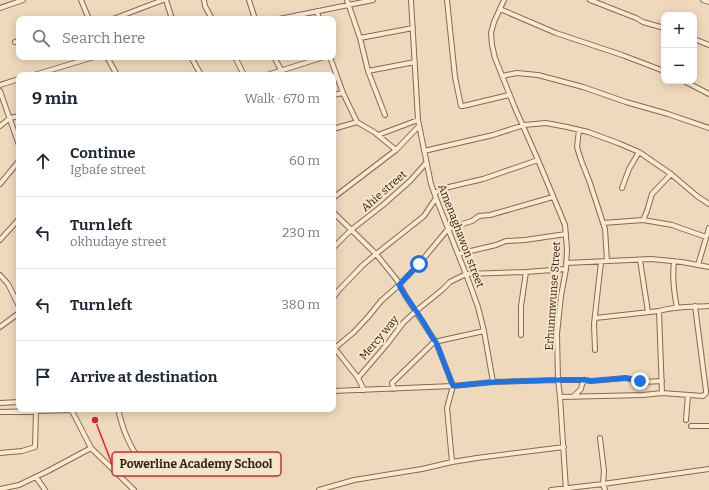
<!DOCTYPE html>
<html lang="en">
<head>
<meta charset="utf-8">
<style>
	body { margin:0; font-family:Bitter,serif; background:#f6f6f7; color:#1f2937 }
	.controls { position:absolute; right:12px; top:12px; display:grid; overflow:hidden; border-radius:8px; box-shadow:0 2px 10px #0003 }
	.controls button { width:36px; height:36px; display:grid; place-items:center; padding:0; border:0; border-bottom:1px solid #e0e1e3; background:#fff; color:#1f2937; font:20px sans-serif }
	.stop { position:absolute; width:12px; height:12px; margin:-9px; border:3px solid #1a73e8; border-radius:50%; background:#fff }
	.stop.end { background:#1a73e8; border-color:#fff; box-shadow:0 1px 4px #0008 }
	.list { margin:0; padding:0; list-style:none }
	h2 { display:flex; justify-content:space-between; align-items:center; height:52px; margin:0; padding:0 16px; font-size:17px }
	h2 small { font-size:13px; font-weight:400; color:#747a83 }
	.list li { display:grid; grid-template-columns:26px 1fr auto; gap:12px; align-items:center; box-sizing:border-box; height:72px; padding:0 16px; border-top:1px solid #e0e1e3 }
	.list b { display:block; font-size:15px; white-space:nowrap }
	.list p { margin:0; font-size:13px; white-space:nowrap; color:#747a83 }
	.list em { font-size:13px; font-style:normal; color:#747a83 }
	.icon { flex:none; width:22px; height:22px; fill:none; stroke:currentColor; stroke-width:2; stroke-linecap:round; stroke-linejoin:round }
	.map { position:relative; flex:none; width:709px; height:490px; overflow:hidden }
	.search { position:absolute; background:#fff; box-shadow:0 2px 10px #0003; left:16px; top:16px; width:320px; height:44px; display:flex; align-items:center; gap:10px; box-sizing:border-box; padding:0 14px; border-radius:8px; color:#747a83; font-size:15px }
	.panel { position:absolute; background:#fff; box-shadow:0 2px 10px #0003; left:16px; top:72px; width:320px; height:340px; border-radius:8px }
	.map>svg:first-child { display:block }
</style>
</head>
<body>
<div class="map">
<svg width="709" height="490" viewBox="0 0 709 490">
	<rect width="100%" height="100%" fill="#efd9bc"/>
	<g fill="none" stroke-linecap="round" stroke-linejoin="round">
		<defs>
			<path id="minor" d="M81,0L89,19
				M166,0L172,19
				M204,0L205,6L212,19
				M249,0L255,19
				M347,0L360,38L368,71L385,115
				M411,0L418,120L431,184L436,198L469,282L478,307L484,331L493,382
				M447,0L455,77L461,106H463L509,95
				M504,0L494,22L491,33L492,45L495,58L515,108L538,160L565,225L567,249L566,269L561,296L557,334L558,380L560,397L566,490
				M590,0L636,18L643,22L664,28
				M703,0L709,2
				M0,8L23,0
				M500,9L556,33L622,55L664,71
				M317,11L319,19
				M113,19L163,0
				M279,19L373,0
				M360,38L413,28
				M694,39L709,45
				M15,42L19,41
				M107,57L117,75
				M191,57L201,75
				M235,57L244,75
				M274,57L281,70
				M330,57L343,93L357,122L374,132L396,150
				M368,71L415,62
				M34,75L94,57
				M267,75L324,57
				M502,76L517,73L538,75L583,87L626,102L668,114L709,128
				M684,81L709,94
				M0,85L19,79
				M0,91L19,145
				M333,95L343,93
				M0,126L10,118L19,116
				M333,129L357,122
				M579,130L577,147L581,160L590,183L605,229L607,261
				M378,135L418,120
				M424,151L493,135L524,125L546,123L567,127L588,132L618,143L639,152L671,174L697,196L709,204
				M0,184L19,161
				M622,188L629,169L639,152
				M434,193L449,187L483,179L538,160
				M333,198L396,150L419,126
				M333,212L376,254L397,280L405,295L424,324L433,338L436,342L453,386L447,408L452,462
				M643,220L647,211L652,194L671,174
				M603,223L643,220L672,225L706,237
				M0,240L19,219
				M333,248L351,230L383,205L410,181L426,163
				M458,254L496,245L506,241L525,240L566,234
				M640,260L648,312
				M674,261C672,277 674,293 677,308
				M566,263L651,259L682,262L709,267
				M698,265L709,228
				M466,274L526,272L566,269
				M0,275L8,284L19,306
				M333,298L338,291L363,265L376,254L424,216L436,198
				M595,318L659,311
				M0,327L19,313
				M521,335V306L526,272
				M333,346L358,378L364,390
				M335,348L354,332L368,317L381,301L399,285L419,264L448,229L459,225L472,221L479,216L490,215L553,197
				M595,350L594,324L601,262
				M358,378L388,343L403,323L416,311L442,290L450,282L466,274
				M394,389L392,383L434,342L484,331
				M333,391L453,386L493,382L558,380H585L591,381L626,378L643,382L662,381
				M662,393L659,311C675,306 693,307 709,306
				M574,396L581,389L582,384L585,380
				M560,397L643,395L662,393L703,396L706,393V391L695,306
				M0,403L19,402
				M71,409L91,448L134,490
				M118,409C123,431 129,444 141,463L139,466
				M0,412L72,410
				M686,420L688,395
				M691,426H709
				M600,438L604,471L603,484L605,490
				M0,453L22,451L35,447L36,411
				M36,477L45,490
				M0,489L19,485L48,471L91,448
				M319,490L354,480L422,469L452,462L477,458L564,447
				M551,490L603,484L709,469"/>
		</defs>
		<use href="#minor" stroke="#866955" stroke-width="6"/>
		<use href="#minor" stroke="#fae8cf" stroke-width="4"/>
	</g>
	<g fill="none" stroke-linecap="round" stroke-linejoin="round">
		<path stroke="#1a73e8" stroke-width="5" d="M419,264L399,285C406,298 416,310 424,323C428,330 431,337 436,342L453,386L493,382L558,380H585L592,381L626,378L640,381"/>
	</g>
	<g text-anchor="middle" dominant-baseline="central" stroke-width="4" stroke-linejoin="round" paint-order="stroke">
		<g font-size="11" fill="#35241a" stroke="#f6e5cb">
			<text transform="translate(384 191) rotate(-41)">Ahie street</text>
			<text transform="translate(461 236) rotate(69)">Amenaghawon street</text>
			<text transform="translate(553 296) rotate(-86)">Erhunmwunse Street</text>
			<text transform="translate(379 338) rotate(-50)">Mercy way</text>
		</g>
	</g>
	<path fill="none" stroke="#d62828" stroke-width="1.5" d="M95 420L112 464"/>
	<circle fill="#d62828" stroke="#f6e5cb" stroke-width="1.5" cx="95" cy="420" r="4"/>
	<rect fill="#f6e5cb" stroke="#d62828" stroke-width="1.5" x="112" y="452" width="169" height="24" rx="4"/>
	<g font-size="12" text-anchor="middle" font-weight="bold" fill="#35241a">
		<text x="196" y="468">Powerline Academy School</text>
	</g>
</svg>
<div class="controls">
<button>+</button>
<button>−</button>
</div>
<div class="stop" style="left:419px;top:264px"></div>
<div class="stop end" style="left:640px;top:381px"></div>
<div class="search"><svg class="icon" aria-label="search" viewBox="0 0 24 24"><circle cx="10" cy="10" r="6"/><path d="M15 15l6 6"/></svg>Search here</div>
<section class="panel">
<h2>9 min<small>Walk · 670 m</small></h2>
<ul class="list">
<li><svg class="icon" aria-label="ahead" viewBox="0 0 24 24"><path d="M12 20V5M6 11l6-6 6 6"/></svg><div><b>Continue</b><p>Igbafe street</p></div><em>60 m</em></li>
<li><svg class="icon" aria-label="left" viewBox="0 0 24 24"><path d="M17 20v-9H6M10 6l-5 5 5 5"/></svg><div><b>Turn left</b><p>okhudaye street</p></div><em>230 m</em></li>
<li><svg class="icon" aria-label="left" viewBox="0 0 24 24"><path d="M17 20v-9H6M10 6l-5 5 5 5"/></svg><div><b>Turn left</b></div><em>380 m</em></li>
<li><svg class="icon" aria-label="arrive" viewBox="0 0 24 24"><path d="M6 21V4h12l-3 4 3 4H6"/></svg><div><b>Arrive at destination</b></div></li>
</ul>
</section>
</div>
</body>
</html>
